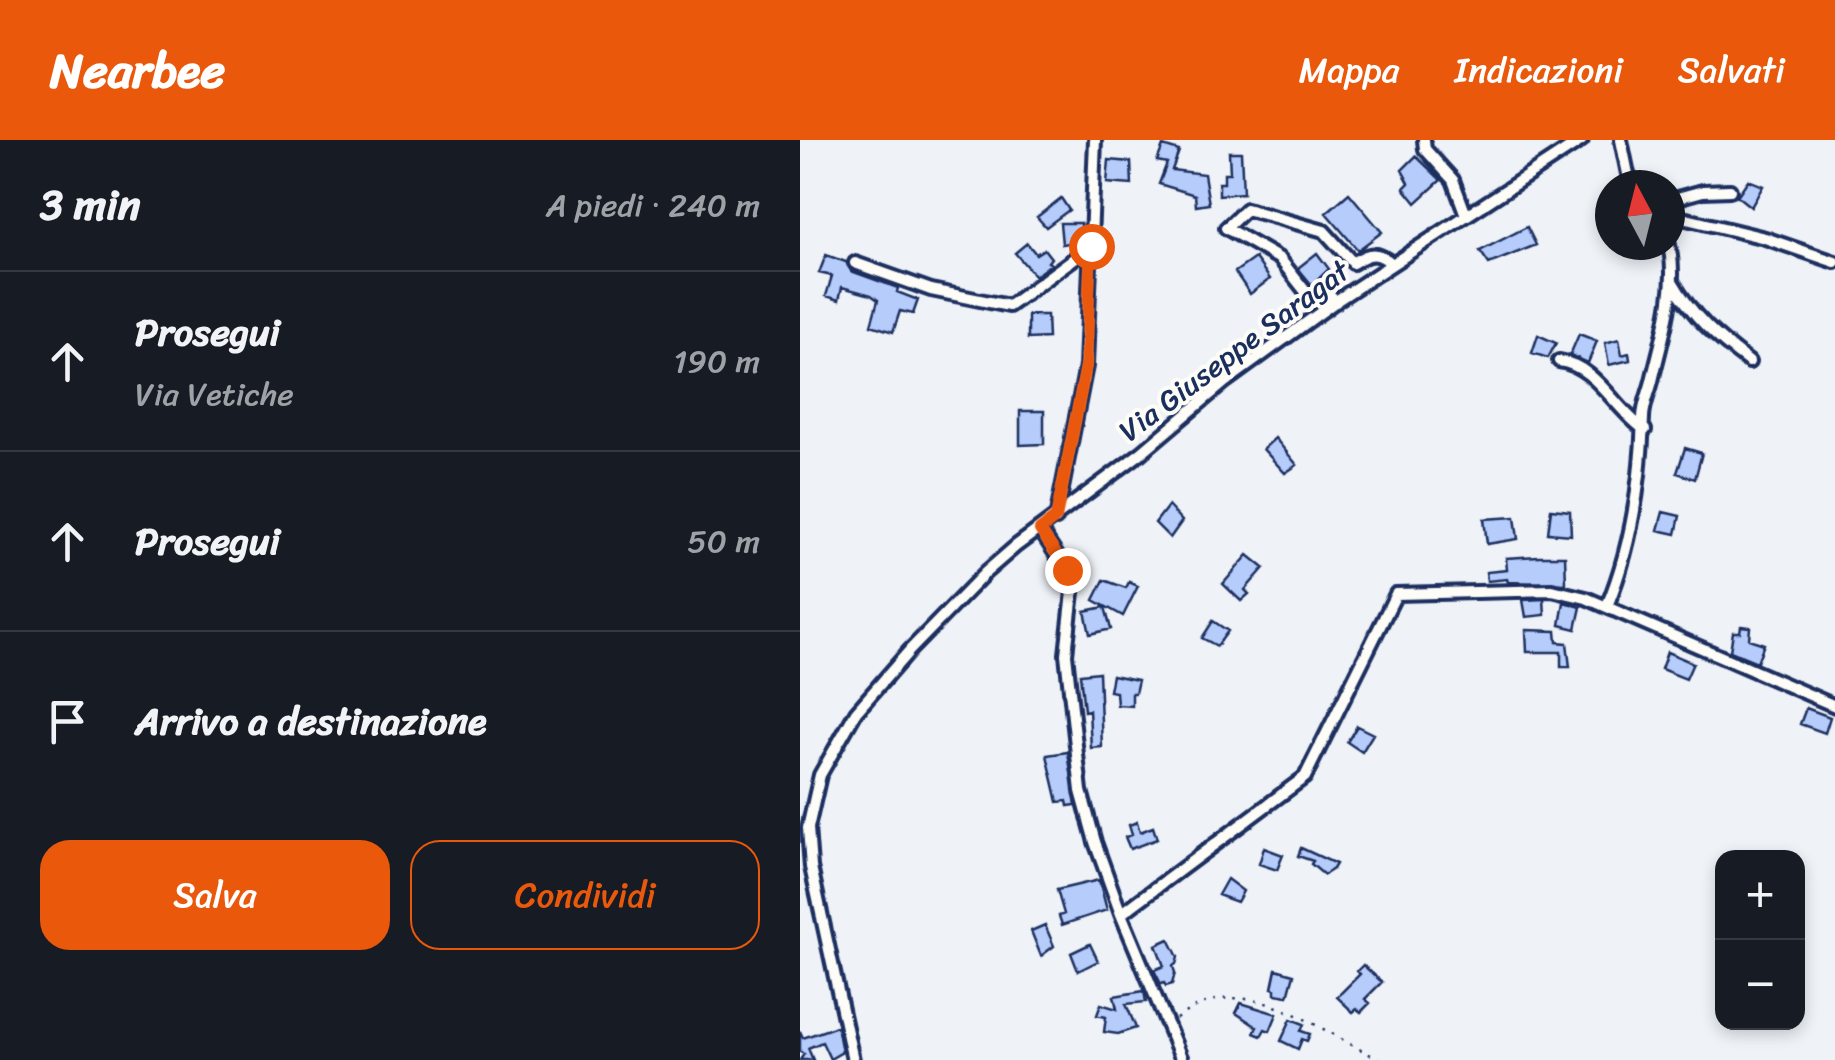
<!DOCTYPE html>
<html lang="it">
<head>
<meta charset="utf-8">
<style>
	body { margin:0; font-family:Sriracha,sans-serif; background:#242831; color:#f1f3f6 }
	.controls { position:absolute; right:30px; bottom:30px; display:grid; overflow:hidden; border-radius:20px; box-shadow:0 5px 15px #0003 }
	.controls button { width:90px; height:90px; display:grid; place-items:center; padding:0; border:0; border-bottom:2px solid #363941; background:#171b24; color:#f1f3f6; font:50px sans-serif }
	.compass { position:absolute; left:795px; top:30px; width:90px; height:90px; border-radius:50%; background:#171b24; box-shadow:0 5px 15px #0003; rotate:353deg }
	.stop { position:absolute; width:30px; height:30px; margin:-22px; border:8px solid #ea580c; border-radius:50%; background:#fff }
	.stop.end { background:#ea580c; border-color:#fff; box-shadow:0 2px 10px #0008 }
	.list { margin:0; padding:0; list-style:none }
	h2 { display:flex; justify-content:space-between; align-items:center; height:130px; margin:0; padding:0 40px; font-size:42px }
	h2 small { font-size:32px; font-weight:400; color:#9ea1a6 }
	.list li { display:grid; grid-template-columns:65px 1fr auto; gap:30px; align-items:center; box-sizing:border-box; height:180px; padding:0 40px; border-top:2px solid #363941 }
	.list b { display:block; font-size:38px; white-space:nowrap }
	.list p { margin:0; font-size:32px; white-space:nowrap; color:#9ea1a6 }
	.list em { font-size:32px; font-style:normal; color:#9ea1a6 }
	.actions { display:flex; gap:20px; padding:30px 40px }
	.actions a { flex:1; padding:22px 0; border:2px solid #ea580c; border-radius:30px; text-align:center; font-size:35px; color:#ea580c }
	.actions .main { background:#ea580c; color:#fff }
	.icon { flex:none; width:55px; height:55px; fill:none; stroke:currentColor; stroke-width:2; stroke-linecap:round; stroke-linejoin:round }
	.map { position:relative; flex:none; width:1035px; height:920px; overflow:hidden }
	header { display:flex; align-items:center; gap:60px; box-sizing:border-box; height:140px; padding:0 50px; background:#ea580c; color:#fff }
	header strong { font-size:48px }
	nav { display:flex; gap:55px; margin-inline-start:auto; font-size:35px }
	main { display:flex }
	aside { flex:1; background:#171b24 }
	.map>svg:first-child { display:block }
</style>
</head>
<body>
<header>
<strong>Nearbee</strong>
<nav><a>Mappa</a><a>Indicazioni</a><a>Salvati</a></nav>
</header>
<main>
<aside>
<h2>3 min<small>A piedi · 240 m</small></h2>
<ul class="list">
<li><svg class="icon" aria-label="ahead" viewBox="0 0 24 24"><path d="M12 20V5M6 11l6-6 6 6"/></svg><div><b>Prosegui</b><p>Via Vetiche</p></div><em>190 m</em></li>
<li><svg class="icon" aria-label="ahead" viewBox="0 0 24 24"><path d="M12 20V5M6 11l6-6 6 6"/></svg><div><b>Prosegui</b></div><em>50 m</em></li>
<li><svg class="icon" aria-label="arrive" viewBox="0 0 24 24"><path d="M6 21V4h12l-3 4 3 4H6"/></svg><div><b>Arrivo a destinazione</b></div></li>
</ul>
<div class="actions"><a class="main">Salva</a><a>Condividi</a></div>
</aside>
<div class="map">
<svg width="1035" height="920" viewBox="0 0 1035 920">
	<rect width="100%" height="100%" fill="#eff3f8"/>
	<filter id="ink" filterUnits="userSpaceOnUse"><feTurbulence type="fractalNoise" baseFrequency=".01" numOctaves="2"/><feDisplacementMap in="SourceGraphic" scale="20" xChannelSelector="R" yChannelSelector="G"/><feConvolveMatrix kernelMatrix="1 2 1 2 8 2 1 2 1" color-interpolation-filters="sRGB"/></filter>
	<g filter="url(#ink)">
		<path fill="#b6cdfb" stroke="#1b2f5e" stroke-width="2.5" d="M363,6L379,11L372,30L404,34L409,64L396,66L395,55L359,44L367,23L357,21Z
			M429,12H441L443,53L419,55V43H424V33H430Z
			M616,16L641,40L616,63L604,48L609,43L602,30Z
			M309,20L331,22L332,45L307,43Z
			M948,40L963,46L951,67L937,56Z
			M549,53L582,92L558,110L526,73Z
			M261,58L269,70L246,87L237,77Z
			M260,83H281L282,101L262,104Z
			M727,87L736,105L689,124L680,111Z
			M227,103L236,114L244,109L251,118L248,122L251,124L235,136L215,113Z
			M517,113L529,129L512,145L498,128Z
			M26,115L46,122L51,131L98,148L97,152L118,160L113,174L100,171L93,192L71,185L78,160L71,155L42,147L39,160L26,156L32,136L19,133Z
			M455,118L470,139L450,154L435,132Z
			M228,175H247L248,198L228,199Z
			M779,194L797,201L788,223L770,215Z
			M738,195L756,203L748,218L732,213Z
			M819,199L822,215L829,213L830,220L809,225L805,203Z
			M220,271H244V304L220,305Z
			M475,298L497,325L485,333L463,309Z
			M885,308L902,313L895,339L877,333Z
			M368,366L382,381L370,398L355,383Z
			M751,369L770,371L771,395L748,393Z
			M863,372L880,376L876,394L858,390Z
			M715,377L718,399L687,404L684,379Z
			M448,415L464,428L445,450L449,454L441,461L423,444Z
			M739,416H765L766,444L708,442L707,439L687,441L686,432L707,430L706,418Z
			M304,440L326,448L329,442L338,446L323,476L294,460Z
			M744,459L745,475L726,477L723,460Z
			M764,462L781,467L776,489L760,485Z
			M305,467L311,489L290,494L285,471Z
			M413,481L428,491L417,506L402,498Z
			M941,486L950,487L949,499L964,504L957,522L930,511L933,492H940Z
			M726,490L756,491L757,502L767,503L770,527H761V512H727Z
			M867,512L893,523L886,539L861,529Z
			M299,532L302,607L291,608L289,570L284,571L280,534Z
			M312,535L338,540L335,553H332V566L317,565L316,552L309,551Z
			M1006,568L1030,577L1025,593L1000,584Z
			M557,586L573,594L562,612L547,602Z
			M268,612L276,665L268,666L267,661L258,662L247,615Z
			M337,682L340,692L353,687L357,699L330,709L325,697L332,695L329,685Z
			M464,708L483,715L477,730L459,724Z
			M501,708L536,724L533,729L524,735L511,724L513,721L498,716Z
			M427,739L443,751L437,762L418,755Z
			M299,740L307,770L262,785L259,776L264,774L257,750Z
			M245,785L254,806L241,816L231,791Z
			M369,799L378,817L376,824L373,826L375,833L372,844L366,846L364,843L361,844L354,830L364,826L356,805Z
			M290,804L298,821L278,831L271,813Z
			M563,825L582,842L565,859L570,863L561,872L557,869L553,872L537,857L560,834L557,831Z
			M476,829L494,834L488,856L475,854V849L472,848Z
			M344,851L346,862L326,864L336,888L318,894L304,892L306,877L297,875L301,864L317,869L314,856Z
			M441,863L477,874L470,891L465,889L461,896L454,893L457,887L436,873Z
			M491,879L504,884L501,891L510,894L507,901L502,899L498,909L481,901Z
			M37,886L42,912L30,919L22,902L8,908L13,920H0L4,914L0,912V891L3,898Z"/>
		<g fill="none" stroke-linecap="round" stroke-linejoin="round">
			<defs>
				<path id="minor" d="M624,0L625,9L653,40L666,75
					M821,0L828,34L834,45
					M870,60L903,51L930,50
					M870,75L965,98L1035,122
					M55,123L131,150L209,166L291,106
					M872,141C892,176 917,198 949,222
					M536,162L525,149L513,161L480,119L426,88L446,69L524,91L553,123C569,112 578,111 592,124
					M759,221C797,226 814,269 845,290
					M256,379L286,226L295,0
					M240,390L267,431L273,452L266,514L281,651L295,702L321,774
					M807,466C832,406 841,342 843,278C843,266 849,253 852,241C862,198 879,148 869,105
					M53,920L11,727L8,688L20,635L56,572L110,510L186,432L216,406L341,313L425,242L539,159L782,0
					M382,920L321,774L505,637L596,454L752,450L786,458L1035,566"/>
			</defs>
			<use href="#minor" stroke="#1b2f5e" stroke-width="18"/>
			<path stroke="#1b2f5e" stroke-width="2.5" stroke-dasharray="2.5 8" stroke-linecap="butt" d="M376,879C447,824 517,892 582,920"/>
			<use href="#minor" stroke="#fdfcf7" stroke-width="10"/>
		</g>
	</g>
	<g fill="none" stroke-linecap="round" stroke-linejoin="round" filter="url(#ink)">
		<path stroke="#ea580c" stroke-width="12" d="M267,430L240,390L256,378L286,226L291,106"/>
	</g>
	<g text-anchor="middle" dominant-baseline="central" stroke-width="8" stroke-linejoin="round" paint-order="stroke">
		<g font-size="30" fill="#1b2f5e" stroke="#fdfcf7">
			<text transform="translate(434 211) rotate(-37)">Via Giuseppe Saragat</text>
		</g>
	</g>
</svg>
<div class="controls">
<button>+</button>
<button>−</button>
</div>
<svg class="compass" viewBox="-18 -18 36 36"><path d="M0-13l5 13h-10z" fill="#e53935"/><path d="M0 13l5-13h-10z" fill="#9ea1a6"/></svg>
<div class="stop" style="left:291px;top:106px"></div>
<div class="stop end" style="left:267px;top:430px"></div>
</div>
</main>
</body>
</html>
